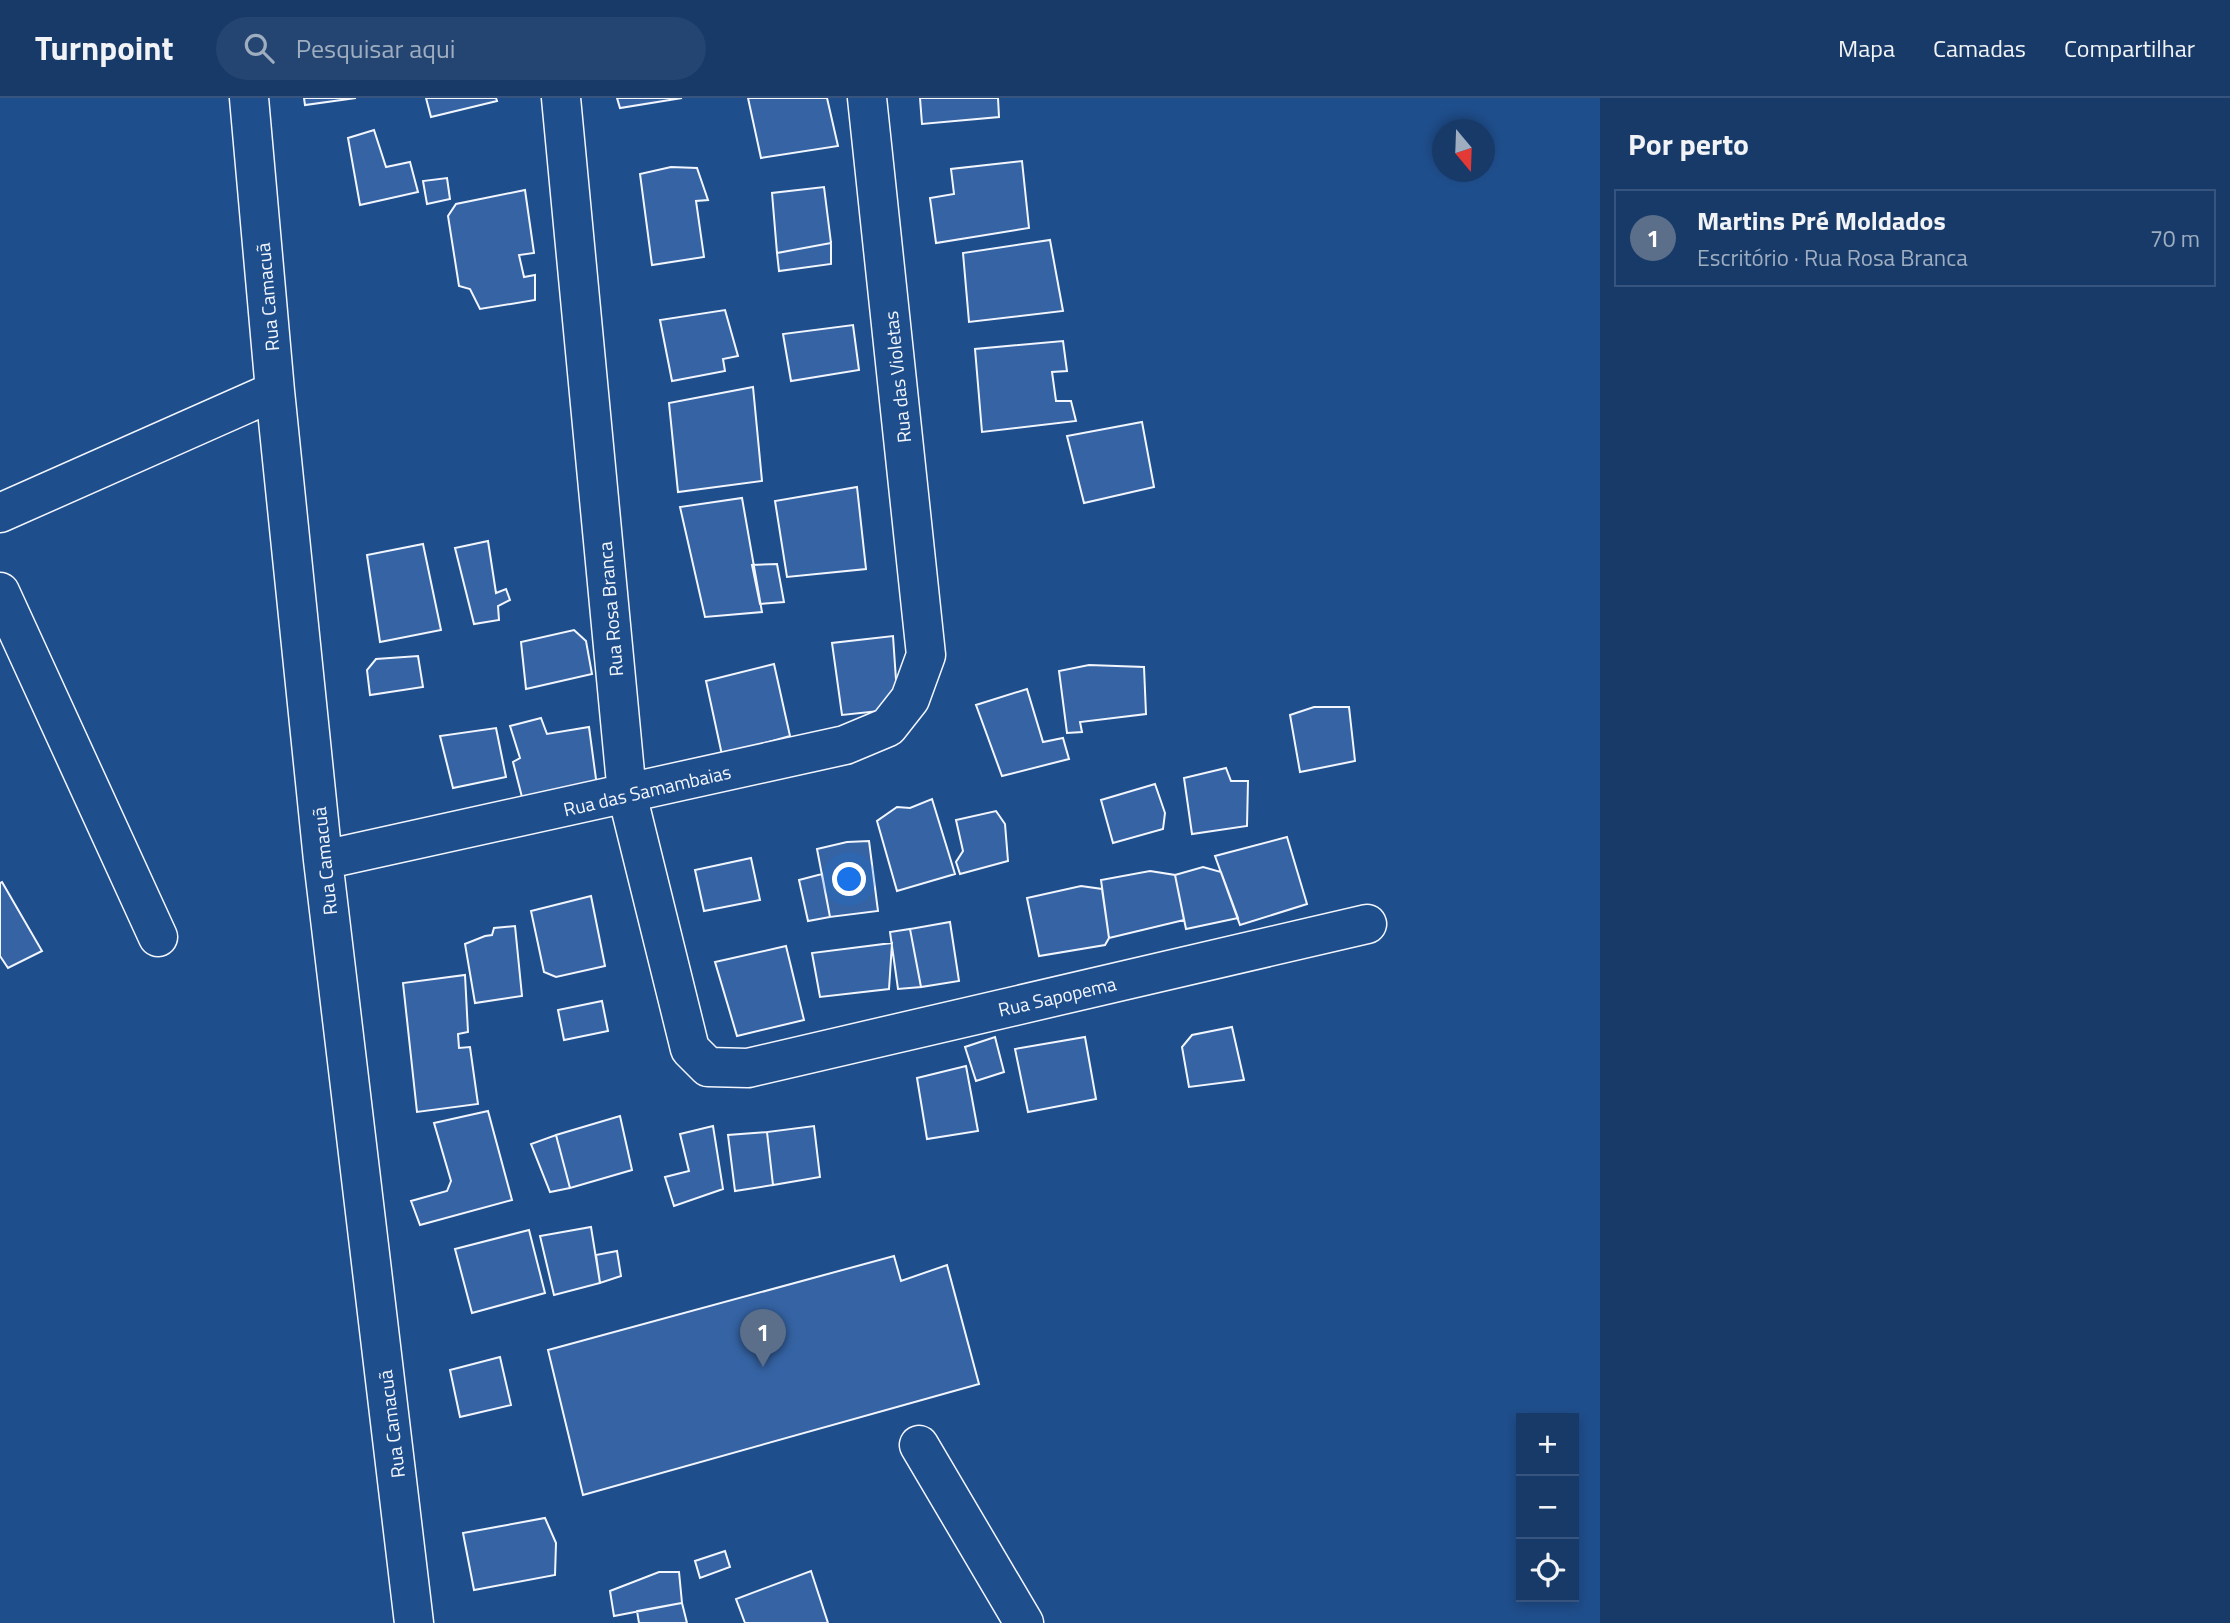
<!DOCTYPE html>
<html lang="pt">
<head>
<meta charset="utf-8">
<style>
	body { margin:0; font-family:"Titillium Web",sans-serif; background:#244571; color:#f1f3f6 }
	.controls { position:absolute; right:21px; bottom:21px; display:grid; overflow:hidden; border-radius:0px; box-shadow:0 4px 10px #0003 }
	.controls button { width:63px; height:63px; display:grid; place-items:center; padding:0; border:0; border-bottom:2px solid #36547d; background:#173a69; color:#f1f3f6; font:35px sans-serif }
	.compass { position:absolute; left:1432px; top:21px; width:63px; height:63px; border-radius:50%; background:#173a69; box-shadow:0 4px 10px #0003; rotate:161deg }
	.you { position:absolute; left:850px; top:782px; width:24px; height:24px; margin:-18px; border:5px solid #fff; border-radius:50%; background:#1a73e8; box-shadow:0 0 0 10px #1a73e833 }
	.badge { display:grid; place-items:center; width:46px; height:46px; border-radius:50%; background:#ffb74d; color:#fff; font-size:23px; font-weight:700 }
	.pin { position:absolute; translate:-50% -58px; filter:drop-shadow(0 2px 4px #0008) }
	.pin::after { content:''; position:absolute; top:37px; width:24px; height:21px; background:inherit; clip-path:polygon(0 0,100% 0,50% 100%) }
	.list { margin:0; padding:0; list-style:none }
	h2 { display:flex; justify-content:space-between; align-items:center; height:91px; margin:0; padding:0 28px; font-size:30px }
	h2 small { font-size:23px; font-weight:400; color:#9eadc0 }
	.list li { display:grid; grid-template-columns:46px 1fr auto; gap:21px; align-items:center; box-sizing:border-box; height:98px; margin:0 14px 14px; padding:0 14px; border:2px solid #36547d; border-radius:0px }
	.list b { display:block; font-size:26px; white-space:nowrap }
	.list p { margin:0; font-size:23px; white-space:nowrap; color:#9eadc0 }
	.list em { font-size:23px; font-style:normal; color:#9eadc0 }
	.icon { flex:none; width:38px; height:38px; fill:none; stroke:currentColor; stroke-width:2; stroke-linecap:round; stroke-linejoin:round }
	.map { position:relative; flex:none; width:1600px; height:1525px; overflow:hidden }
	header { display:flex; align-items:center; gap:42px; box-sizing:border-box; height:98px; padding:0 35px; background:#173a69; border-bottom:2px solid #36547d }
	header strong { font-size:33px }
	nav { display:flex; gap:38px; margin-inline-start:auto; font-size:24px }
	.search { width:490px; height:63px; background:#244571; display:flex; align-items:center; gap:18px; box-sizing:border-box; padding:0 24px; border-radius:38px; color:#9eadc0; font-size:26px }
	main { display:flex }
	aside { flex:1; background:#173a69 }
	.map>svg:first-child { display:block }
</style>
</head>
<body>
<header>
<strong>Turnpoint</strong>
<div class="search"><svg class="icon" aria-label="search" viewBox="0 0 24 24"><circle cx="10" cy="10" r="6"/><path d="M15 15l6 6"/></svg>Pesquisar aqui</div>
<nav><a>Mapa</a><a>Camadas</a><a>Compartilhar</a></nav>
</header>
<main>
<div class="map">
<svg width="1600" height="1525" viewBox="0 0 1600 1525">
	<rect width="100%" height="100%" fill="#1f4e8c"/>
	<path fill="#3563a3" stroke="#f2f6ff" stroke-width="2" d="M304,0H356L305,7Z
		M426,0H496L497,3L431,19Z
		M617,0H682L620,10Z
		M748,0H827L838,48L761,60Z
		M920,0H998L999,19L922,26Z
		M374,32L386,69L410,64L418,94L360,107L348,40Z
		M1022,63L1029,130L936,145L930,100L954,96L951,71Z
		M671,69L697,70L708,102L696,103L704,159L652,167L640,76Z
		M447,80L450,101L427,106L423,83Z
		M824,89L831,145L777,155L772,95Z
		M525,92L534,155L519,157L524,179L535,177V202L480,211L470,191L459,188L448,118L456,106Z
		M1050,142L1063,213L969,224L963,155Z
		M831,145V166L779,173L777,155Z
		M725,212L738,258L723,261L725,273L672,283L660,222Z
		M853,227L859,272L791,283L783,236Z
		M1063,243L1067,273L1052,274L1056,303H1071L1076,323L982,334L975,251Z
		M753,289L762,383L678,394L669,305Z
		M1142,324L1154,389L1084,405L1067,338Z
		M857,389L866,471L787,479L775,403Z
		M742,400L762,514L705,519L680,409Z
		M488,443L496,495L506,491L510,502L498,508L499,522L474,526L455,450Z
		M423,446L441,532L380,544L367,457Z
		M777,466L784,504L760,506L752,467Z
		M574,532L586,543L592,576L526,591L521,544Z
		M893,538L898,611L842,617L832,545Z
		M418,558L423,589L370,597L367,572L376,561Z
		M774,566L790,638L722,657L706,583Z
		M1089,567L1144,569L1146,616L1080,624L1082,634L1067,635L1059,573Z
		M1027,591L1043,644L1063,640L1069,661L1002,678L976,607Z
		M1314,609H1349L1355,663L1300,674L1290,617Z
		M541,620L547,636L589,629L598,696L524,707L513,664L520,660L510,628Z
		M496,630L506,679L453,690L440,638Z
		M1226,670L1231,683H1248L1247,728L1192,736L1184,680Z
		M1155,686L1165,715L1163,731L1113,745L1101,702Z
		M932,701L955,776L897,793L877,723L897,709L910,710Z
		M996,713L1005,726L1008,763L960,776L956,764L963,753L956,722Z
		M1287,739L1307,806L1240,827L1215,758Z
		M869,743L878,813L830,819L817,751L847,744Z
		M751,760L760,802L704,813L695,772Z
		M1203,769L1221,774L1238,820L1186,831L1175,777Z
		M1150,773L1175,777L1184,822L1109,840L1101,782Z
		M822,776L830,819L808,823L799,782Z
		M2,784L42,853L8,870L0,858V785Z
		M1081,788L1102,791L1109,840L1105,847L1039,858L1027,800Z
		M591,798L605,868L556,879L544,874L531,813Z
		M950,824L959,883L921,889L910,831Z
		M515,828L522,898L475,905L465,846L485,838L492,837L494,830Z
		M910,831L921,889L898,891L890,834Z
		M892,845L889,891L820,899L812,855Z
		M786,848L804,922L737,938L715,864Z
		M465,877L468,934L458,936L459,950L470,949L478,1006L417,1014L403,885Z
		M602,903L608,933L564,942L558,912Z
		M1232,929L1244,982L1189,989L1182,949L1192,937Z
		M995,939L1004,974L976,983L965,949Z
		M1085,939L1096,1001L1028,1014L1015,951Z
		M966,968L978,1033L927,1041L917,980Z
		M488,1013L512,1102L420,1127L411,1103L447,1093L451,1083L434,1025Z
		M620,1018L632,1072L570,1090L556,1037Z
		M713,1028L723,1091L674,1108L665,1079L689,1073L680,1036Z
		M814,1028L820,1079L773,1087L767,1034Z
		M767,1034L773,1087L735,1093L728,1037Z
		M556,1037L570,1090L550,1094L531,1046Z
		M591,1129L600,1185L554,1197L540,1138Z
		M529,1132L545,1195L472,1215L455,1151Z
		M617,1153L621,1178L600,1185L596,1157Z
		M894,1158L901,1183L947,1167L979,1286L583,1397L548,1252Z
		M500,1259L511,1307L460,1319L450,1272Z
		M545,1420L556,1445L555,1477L474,1492L463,1435Z
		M725,1453L730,1469L700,1480L695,1463Z
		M811,1473L828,1525H745L736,1501Z
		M659,1474H679L682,1505L614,1518L610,1493Z
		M682,1505L687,1525H639L637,1513Z"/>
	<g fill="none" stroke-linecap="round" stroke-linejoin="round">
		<defs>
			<path id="minor" d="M249,0L275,293L323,762L414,1525
				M561,0L627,696L690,951L708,969L748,970L1367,826
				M0,415L275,293
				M0,494L158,839
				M323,762L845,647L888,629L910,601L926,557L867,0
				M919,1347L1024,1525"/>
		</defs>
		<use href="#minor" stroke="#f2f6ff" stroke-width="41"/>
		<use href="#minor" stroke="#1f4e8c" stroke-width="38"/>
	</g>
	<g text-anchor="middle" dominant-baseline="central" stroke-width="5" stroke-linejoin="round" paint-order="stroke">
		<g font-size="19" fill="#f2f6ff" stroke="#1f4e8c">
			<text transform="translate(267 199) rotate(-95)">Rua Camacuã</text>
			<text transform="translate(897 279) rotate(-96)">Rua das Violetas</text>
			<text transform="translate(610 511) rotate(-95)">Rua Rosa Branca</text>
			<text transform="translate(647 692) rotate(-13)">Rua das Samambaias</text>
			<text transform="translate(324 763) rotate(-96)">Rua Camacuã</text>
			<text transform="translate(1057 898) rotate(-13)">Rua Sapopema</text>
			<text transform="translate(391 1326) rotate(-97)">Rua Camacuã</text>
		</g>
	</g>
</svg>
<div class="controls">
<button>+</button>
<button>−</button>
<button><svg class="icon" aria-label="locate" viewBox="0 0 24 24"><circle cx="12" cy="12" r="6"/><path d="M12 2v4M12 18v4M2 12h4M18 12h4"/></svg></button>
</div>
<svg class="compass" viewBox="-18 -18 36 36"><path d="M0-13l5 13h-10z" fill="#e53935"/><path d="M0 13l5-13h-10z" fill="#9eadc0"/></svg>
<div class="you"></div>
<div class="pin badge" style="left:763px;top:1269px;background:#5c6f8a">1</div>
</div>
<aside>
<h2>Por perto<small></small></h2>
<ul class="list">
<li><span class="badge" style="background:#5c6f8a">1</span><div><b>Martins Pré Moldados</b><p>Escritório · Rua Rosa Branca</p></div><em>70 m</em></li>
</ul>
</aside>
</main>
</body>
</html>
